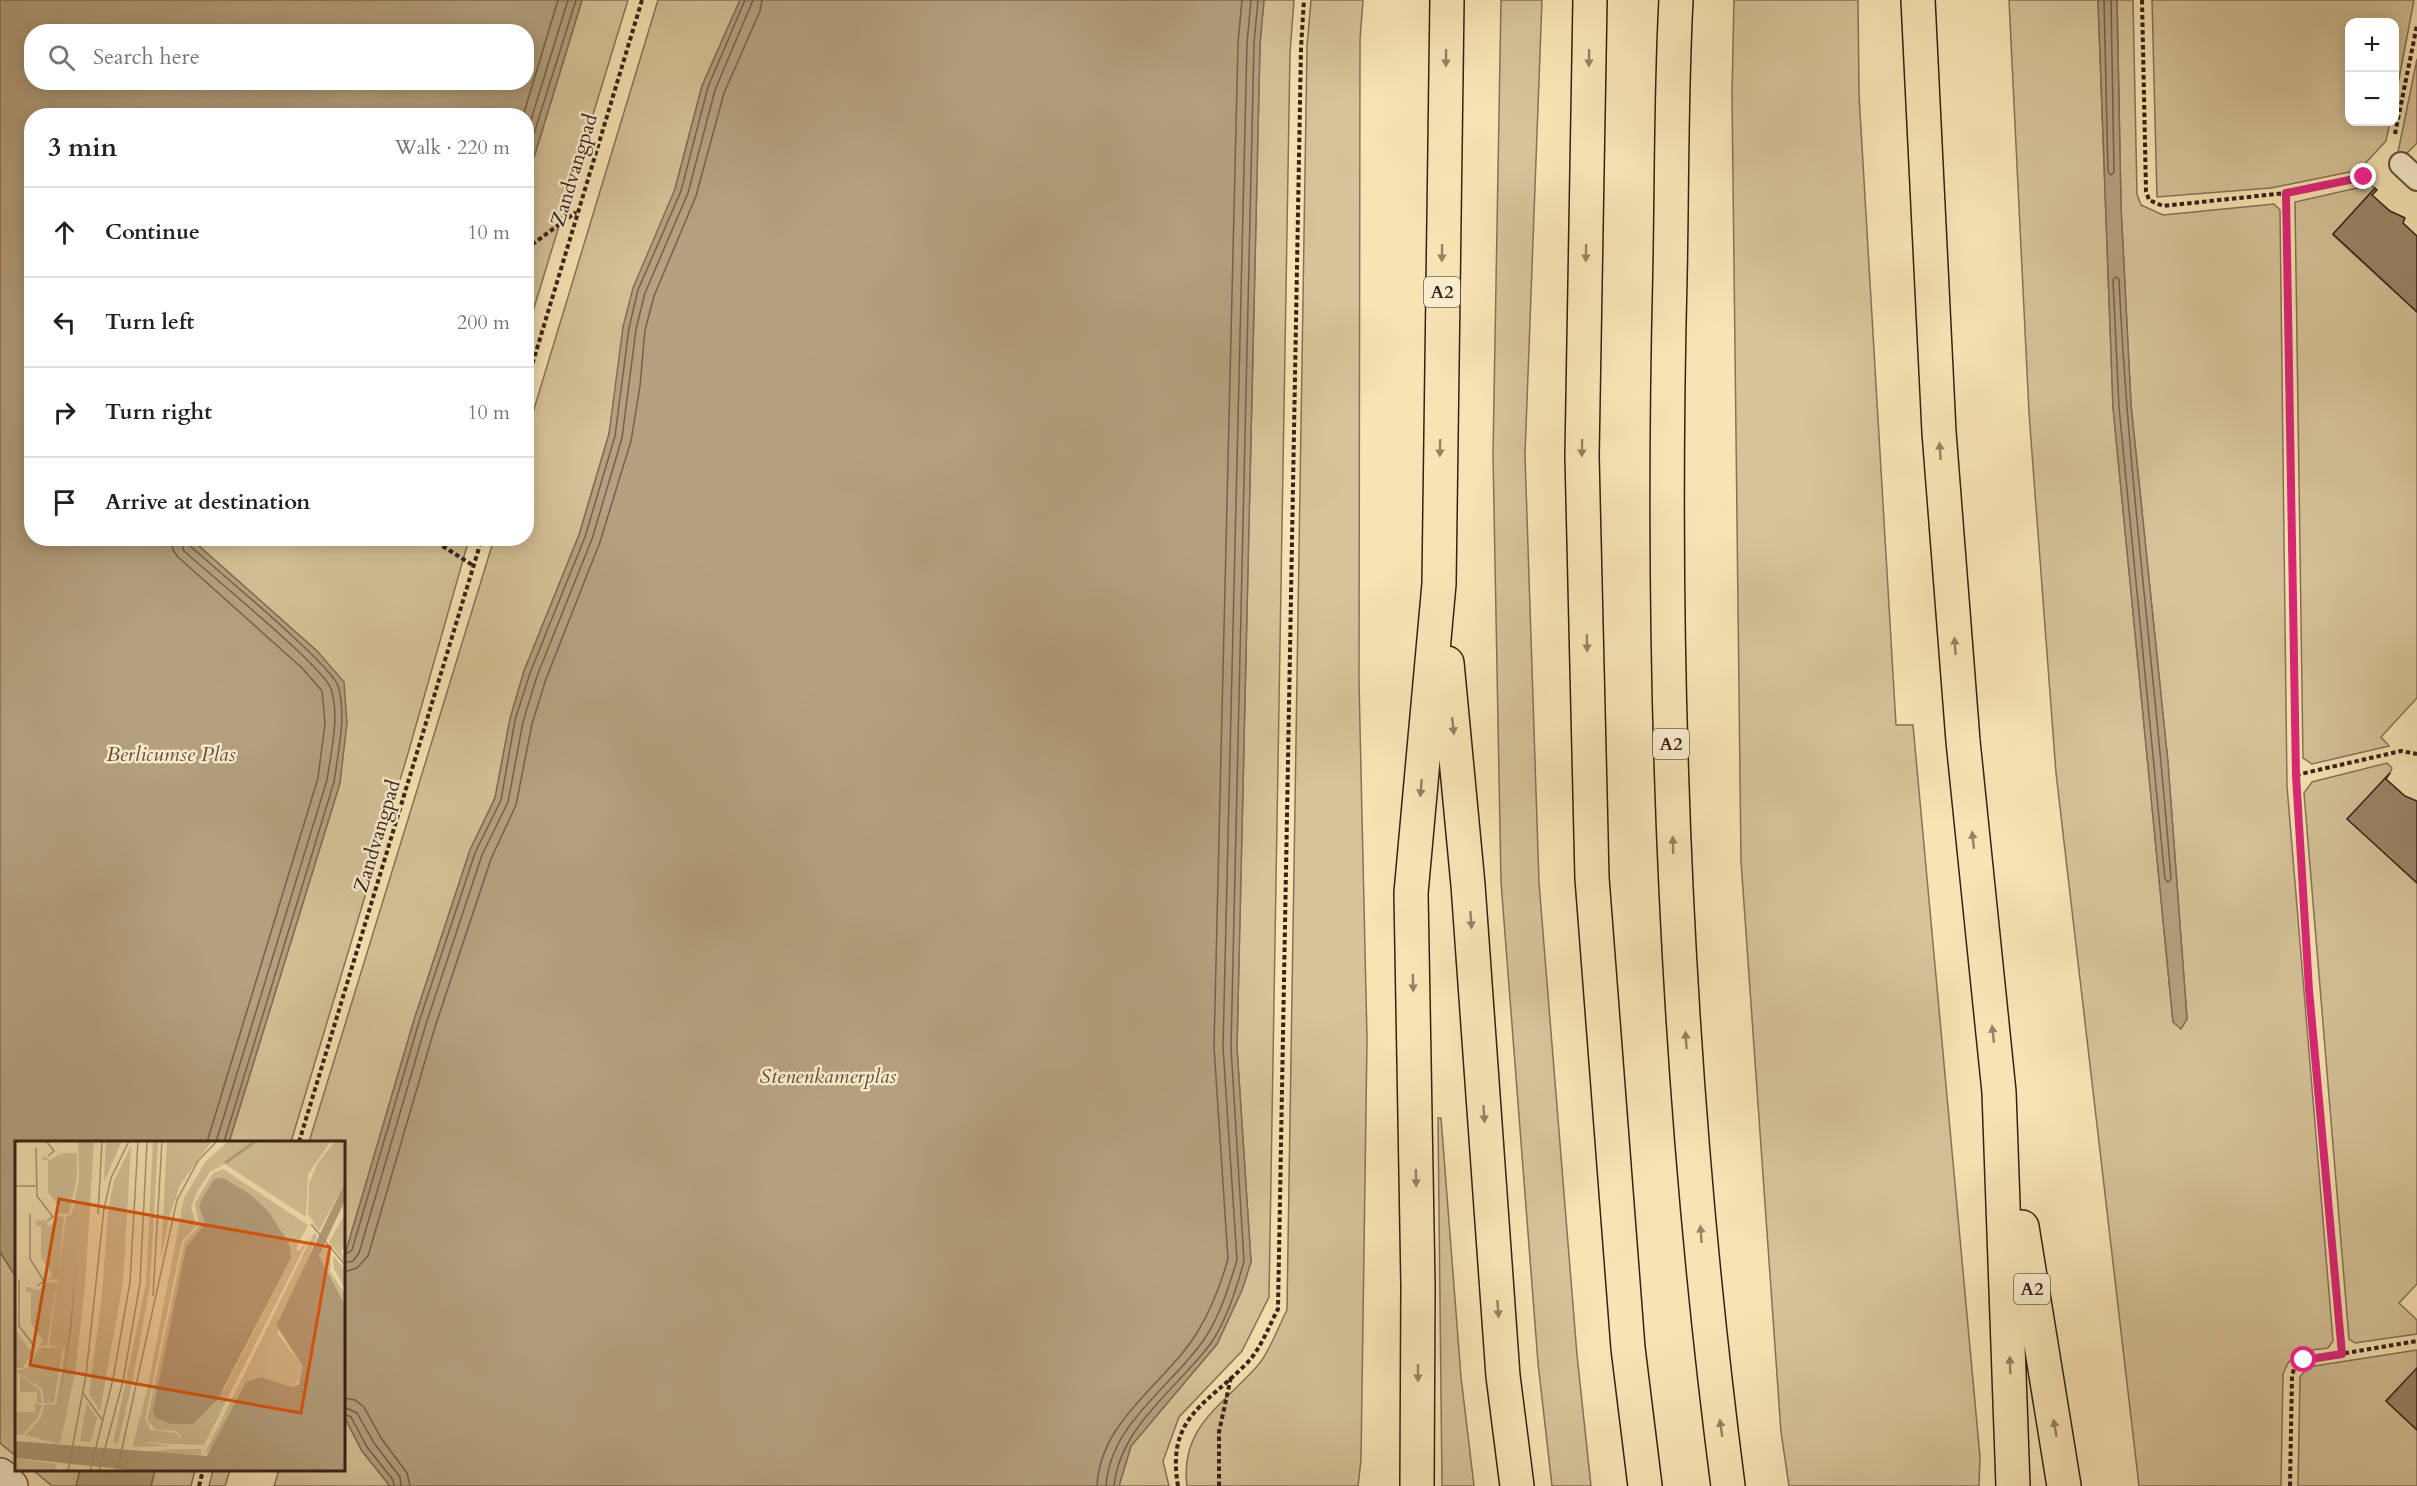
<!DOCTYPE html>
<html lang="en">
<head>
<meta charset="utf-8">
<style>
	body { margin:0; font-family:Cardo,serif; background:#f2f2f2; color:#202124 }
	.controls { position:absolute; right:18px; top:18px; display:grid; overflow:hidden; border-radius:12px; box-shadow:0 3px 15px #0003 }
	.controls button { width:54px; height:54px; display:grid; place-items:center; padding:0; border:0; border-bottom:2px solid #e0e0e0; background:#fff; color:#202124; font:30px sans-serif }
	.stop { position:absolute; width:18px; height:18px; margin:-14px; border:4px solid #db2777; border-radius:50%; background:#fff }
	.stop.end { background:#db2777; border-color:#fff; box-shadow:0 2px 6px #0008 }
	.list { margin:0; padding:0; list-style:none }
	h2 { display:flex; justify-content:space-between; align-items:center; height:78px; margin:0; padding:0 24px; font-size:26px }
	h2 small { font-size:20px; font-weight:400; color:#757577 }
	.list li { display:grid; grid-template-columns:39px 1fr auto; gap:18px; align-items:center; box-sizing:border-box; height:90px; padding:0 24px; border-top:2px solid #e0e0e0 }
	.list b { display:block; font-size:22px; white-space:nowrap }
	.list em { font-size:20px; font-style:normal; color:#757577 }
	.icon { flex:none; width:33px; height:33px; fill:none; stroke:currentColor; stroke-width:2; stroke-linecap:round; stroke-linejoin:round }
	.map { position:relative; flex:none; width:2417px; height:1486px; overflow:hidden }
	.search { position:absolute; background:#fff; box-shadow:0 3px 15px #0003; left:24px; top:24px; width:510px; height:66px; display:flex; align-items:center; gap:15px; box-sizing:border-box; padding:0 21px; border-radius:24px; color:#757577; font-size:22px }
	.panel { position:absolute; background:#fff; box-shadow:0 3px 15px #0003; left:24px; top:108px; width:510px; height:438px; border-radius:24px }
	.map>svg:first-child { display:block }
</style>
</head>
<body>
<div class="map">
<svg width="2417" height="1486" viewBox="0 0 2417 1486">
	<rect width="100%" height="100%" fill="#f7e4b4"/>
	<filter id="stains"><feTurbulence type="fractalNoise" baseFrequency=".00333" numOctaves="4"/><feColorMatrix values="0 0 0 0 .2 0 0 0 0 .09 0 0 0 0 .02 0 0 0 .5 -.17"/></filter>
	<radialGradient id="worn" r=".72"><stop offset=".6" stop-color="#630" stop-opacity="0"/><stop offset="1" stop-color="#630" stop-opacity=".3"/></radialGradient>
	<path fill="#d6c399" stroke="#867258" stroke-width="1.5" d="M582,0H628L526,334L527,174L535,154Z
		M658,0H740L702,86L675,189L618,383L609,434L579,535L524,671L510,719L495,798L470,850L414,1020L344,1258V1142H309L494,539L526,538L527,432Z
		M1264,0H1294L1290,53L1269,1297L1242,1351L1179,1417L1163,1461L1169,1486H1119L1131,1446L1217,1344L1242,1290L1251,1262L1237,1048L1260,44Z
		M1311,0H1363L1360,40L1359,682L1367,1039L1361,1460L1358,1486H1187C1179,1426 1225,1404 1259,1364C1271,1349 1278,1327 1287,1310L1307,46Z
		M1501,0H1542L1525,455L1539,883L1577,1355L1591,1486H1552L1538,1363L1501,882L1493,455Z
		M1734,0H1858L1859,95L1896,725H1913L1980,1457L1979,1486H1789L1781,1432L1741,861L1732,94Z
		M2009,0H2098L2113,407L2173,1022L2181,1028L2187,1019L2168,763L2131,405L2121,207L2117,0H2133L2137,194L2141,205L2163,215L2274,204L2280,210L2287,786L2333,1341L2328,1348C2304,1351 2292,1349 2283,1374L2281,1486H2139L2056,773L2029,413Z
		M2152,0H2414L2395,100L2394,22H2350V122H2390L2386,141L2359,170L2271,188L2157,197Z
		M2417,59V143L2401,159L2397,157Z
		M2370,185L2375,188L2333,235L2417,312V698L2381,737L2389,746L2312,764L2303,758L2295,202Z
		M191,539H469L409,750L291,1142H229L340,783L318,652Z
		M2387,763L2392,768L2390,773L2348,819L2417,883V1284L2399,1303L2417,1320V1334L2355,1343L2349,1339L2304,793L2312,782Z
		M1438,1118H1441L1461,1377L1474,1486H1442Z
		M0,1252L16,1277V1456L0,1443Z
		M2417,1350V1368L2386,1401L2417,1430V1486H2298L2300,1377L2308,1367Z
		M344,1416L362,1451L390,1486H274L279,1470H344Z
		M33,1470H80L76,1486H52Z
		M155,1470H195L191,1486H151Z
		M213,1470H230L225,1486H209Z"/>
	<path fill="#b5a17f" stroke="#826d56" stroke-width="1.5" fill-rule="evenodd" d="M0,0H582L535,154L527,174L526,116H32V538L191,539L318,652L344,682L347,723L340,783L229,1142H16V1277L0,1252ZM32,32H526V82H32Z
		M740,0H1264L1260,44L1237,1048L1251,1262L1242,1290L1217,1344L1131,1446L1119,1486H390L362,1451L344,1416V1258L414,1020L470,850L495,798L510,719L524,671L579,535L609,434L623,327L633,288L675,189L702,86Z
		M2098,0H2117L2121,207L2131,405L2168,763L2187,1019L2181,1029L2173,1022L2113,407Z
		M80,1470H155L151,1486H76Z"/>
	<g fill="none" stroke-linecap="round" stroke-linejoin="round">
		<path stroke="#76604c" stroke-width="1.5" d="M2104,0L2108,172L2111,175L2114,172L2111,0
			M523,116L558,0
			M526,136L568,0
			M526,159L576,0
			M2116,277L2119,279C2128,480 2156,679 2171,879L2168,882L2165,879L2119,407L2113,280Z
			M171,538L173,550L178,557L302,668L322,691L325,723L318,778L207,1142
			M180,538L184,551C208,573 324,667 331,689C340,716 331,752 327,780L216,1142
			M187,538L189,545C213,567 332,665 338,686C347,716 338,752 334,782L224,1142
			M344,1255L352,1250L419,1022L475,853L501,800L515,720L530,673L585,537L615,436L629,328L638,290L681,191L708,87L745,0
			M344,1263L353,1261L359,1253L426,1024L482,855L508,802L523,722L537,676L592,539L622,438L636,329L645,293L688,193L715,90L753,0
			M344,1272L357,1268L368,1256L435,1027L491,859L516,805L532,724L546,679L600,542L631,441L640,386L645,330L654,296L696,196L724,93L760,11L762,0
			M344,1398L355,1400L364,1407L381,1438L407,1473L410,1486
			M344,1407L357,1413L374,1443L400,1477L401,1486
			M344,1414L351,1417L367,1447L393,1480L394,1486
			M1097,1486C1100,1419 1168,1382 1198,1331C1211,1310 1221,1283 1228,1259L1214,1047L1238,43L1242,0
			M1106,1486C1110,1423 1173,1386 1205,1338C1220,1316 1229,1286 1237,1260L1223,1047L1247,43L1251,0
			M1114,1486C1120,1426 1178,1388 1211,1343C1227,1320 1237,1287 1244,1261L1231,1048L1254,43L1258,0"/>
	</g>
	<path fill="#9a8669" stroke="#362018" stroke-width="1.5" d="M2375,188L2377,190L2372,195L2390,211L2405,218L2403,223L2417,236V312L2333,234Z
		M2390,773L2386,779L2405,796L2417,801V883L2347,819Z
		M2417,1368V1430L2386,1401Z"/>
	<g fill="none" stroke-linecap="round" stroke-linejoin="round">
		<defs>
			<path id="service" d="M2401,164L2417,179"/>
			<path id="minor" d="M0,1475L11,1486"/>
			<path id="motorway" d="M1590,0L1582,456L1592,878L1628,1348L1645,1486
				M1676,0C1671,92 1672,185 1670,277C1660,680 1676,1086 1728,1486
				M1918,0L1939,432L1963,741L1999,1092L2013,1486
				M1447,663L1468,885L1503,1376L1517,1486
				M2022,1227L2064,1486
				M1417,1486L1418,1285L1411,893L1439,584L1447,0"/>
		</defs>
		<use href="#service" stroke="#66513f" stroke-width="26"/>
		<use href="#minor" stroke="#66513f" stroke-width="36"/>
		<use href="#motorway" stroke="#362018" stroke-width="36"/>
		<path stroke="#362018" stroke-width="4" stroke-dasharray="4.5 3" stroke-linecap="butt" d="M2142,0L2146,191L2149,200L2163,206L2286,193
			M2395,134L2417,25
			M526,249L576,212
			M526,385L642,0
			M430,538L474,566
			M2296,775L2401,751L2417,754
			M299,1142L482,538
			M2342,1354L2309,990L2296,775L2286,193L2364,177L2372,170
			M199,1486L203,1470
			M1178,1486C1166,1416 1207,1405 1248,1362C1261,1348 1269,1326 1278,1309L1301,48L1304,0
			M1219,1486V1432L1231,1377
			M2290,1486L2292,1375L2295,1366L2304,1360L2417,1341"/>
		<use href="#service" stroke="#faedce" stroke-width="22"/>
		<use href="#minor" stroke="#faedce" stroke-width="33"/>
		<use href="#motorway" stroke="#f7e4b4" stroke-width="33"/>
	</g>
	<defs><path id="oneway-solid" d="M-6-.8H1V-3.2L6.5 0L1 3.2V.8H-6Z" transform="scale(1.5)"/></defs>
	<g fill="#968266">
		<use href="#oneway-solid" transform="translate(1446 58) rotate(91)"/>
		<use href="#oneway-solid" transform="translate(1589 58) rotate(91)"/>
		<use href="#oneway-solid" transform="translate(1442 253) rotate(91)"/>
		<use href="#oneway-solid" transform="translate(1586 253) rotate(91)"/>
		<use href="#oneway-solid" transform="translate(1440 448) rotate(91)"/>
		<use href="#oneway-solid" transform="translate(1582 448) rotate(91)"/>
		<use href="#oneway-solid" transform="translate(1940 451) rotate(-94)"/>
		<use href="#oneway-solid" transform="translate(1587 643) rotate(89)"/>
		<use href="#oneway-solid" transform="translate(1955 646) rotate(-94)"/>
		<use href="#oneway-solid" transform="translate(1453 726) rotate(84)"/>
		<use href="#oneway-solid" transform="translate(1421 788) rotate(95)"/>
		<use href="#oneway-solid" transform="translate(1973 840) rotate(-96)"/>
		<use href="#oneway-solid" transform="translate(1673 845) rotate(-91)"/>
		<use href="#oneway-solid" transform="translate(1471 920) rotate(86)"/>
		<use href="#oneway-solid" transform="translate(1413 983) rotate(89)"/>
		<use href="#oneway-solid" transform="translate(1993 1034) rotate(-96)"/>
		<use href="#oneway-solid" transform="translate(1686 1040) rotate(-94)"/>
		<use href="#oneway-solid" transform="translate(1484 1114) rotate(86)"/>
		<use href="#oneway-solid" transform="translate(1416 1178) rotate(89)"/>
		<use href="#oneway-solid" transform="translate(1701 1234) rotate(-94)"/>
		<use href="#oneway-solid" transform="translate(1498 1309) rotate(86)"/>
		<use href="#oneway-solid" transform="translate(2010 1365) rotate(-92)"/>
		<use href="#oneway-solid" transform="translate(1418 1373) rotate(90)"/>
		<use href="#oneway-solid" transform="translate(1721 1428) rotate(-98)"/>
		<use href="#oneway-solid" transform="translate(2055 1428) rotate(-100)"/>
	</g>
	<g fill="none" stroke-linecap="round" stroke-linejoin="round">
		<path stroke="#db2777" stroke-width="8" d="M2304,1360L2342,1354L2309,990L2296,775L2286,193L2364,177"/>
	</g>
	<g text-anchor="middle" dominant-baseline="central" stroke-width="5" stroke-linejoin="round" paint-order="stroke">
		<g fill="#faedce" stroke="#715e4f" stroke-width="1.5">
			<rect x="1424" y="277" width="36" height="30" rx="4.5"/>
			<rect x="1653" y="729" width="36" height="30" rx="4.5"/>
			<rect x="2014" y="1274" width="36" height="30" rx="4.5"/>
		</g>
		<g font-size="18" font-weight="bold" fill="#362018">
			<text x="1442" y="292">A2</text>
			<text x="1671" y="744">A2</text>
			<text x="2032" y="1289">A2</text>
		</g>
		<g font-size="20" fill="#362018" stroke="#faedce">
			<text transform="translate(574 170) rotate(-73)">Zandvangpad</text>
			<text transform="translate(377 836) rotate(-73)">Zandvangpad</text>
		</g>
		<g font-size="21" font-style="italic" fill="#624d3c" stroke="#faedce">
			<text x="171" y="754">Berlicumse Plas</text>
			<text x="828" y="1076">Stenenkamerplas</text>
		</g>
	</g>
	<g transform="translate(15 1141)">
		<rect width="330" height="330" fill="#f7e4b4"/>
		<path d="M63,0H79L70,145L60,232L45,303L10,294L25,278L29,264L41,263L50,208L34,204L51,76L57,73L64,36ZM61,114L57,185L41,283L55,185ZM91,0H107L89,41ZM138,0H143L135,144L117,243L103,302H98L131,143ZM152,0H197L165,44L154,76L146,118ZM213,0H316L293,33L291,76L210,23L195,31L181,53L176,67L182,84L167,100L130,278L136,289L161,292L165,297L131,302L157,305L120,306L118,304L134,241L169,57L191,20ZM320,0H330V41L304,90L293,73L294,42L303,22ZM116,5L108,141L85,270L74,253L87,154L93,70L99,40ZM47,12L48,17V12H62V36L54,73L40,72L46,68L33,51V19H28V15L35,19ZM208,28L293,84L281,108L285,110L296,93L189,304L136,302L167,297L161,290L141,289L132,279L169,102L184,85L180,62L198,32ZM199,38L230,51L254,71L266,89L276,117L209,249L178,283L138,268L171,106L190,83L184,66ZM330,73V104L326,111L330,121L314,101ZM41,75L49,76L43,138L33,139L38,134L26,117V85H21V80L30,79L34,85L42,79ZM299,92L302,95L287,131L263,178V193L288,226L286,238L277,246L246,236L231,241L197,307L189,314ZM308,102L316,112L315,130L330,153V164L304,116ZM318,115L330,128V148L319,128ZM33,141L42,142L32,204L24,205L29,200L16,183V151H11V146L24,149ZM0,189L15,209L20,207L8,227H0ZM24,207H48L39,262H29L27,248L0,230L14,226ZM5,234L25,249L27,262H22V251H5ZM72,262L82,277L76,301L65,300ZM20,263L27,264L23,276L8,294L0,293V271H20ZM186,308V314L126,311L160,308ZM0,317L11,319L42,323L39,330H0Z" fill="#d6c399" fill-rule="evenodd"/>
		<path d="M208,37L235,53L254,71L274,102L276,117L203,258L178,283H156L139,276L138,268L171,106L190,83L184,66L187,58L199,38ZM330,41V59L304,115L330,164V330H125L0,317V300L192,315L231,241L246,236L277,246L284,243L288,226L261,184ZM61,114L57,185L41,283L55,185Z" fill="#b5a17f"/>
		<path fill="none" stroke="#b5a17f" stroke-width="3" d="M210,22L241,0"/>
		<path fill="none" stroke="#aa9676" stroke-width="1.5" d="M31,0L39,10L33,15M21,7L22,55L38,76L32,80M0,45H22M15,73V118L29,140L22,145M83,73L87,0M296,83L330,124M4,139V185L20,206M138,155L147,0M68,252L88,280M53,330L71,234L89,68L96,37L114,0M75,330L98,238L115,141L123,0M84,330L108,240L125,142L132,0M102,330L162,59L183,20L202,0"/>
		<path fill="#df560d" fill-opacity="0.15" stroke="#df560d" stroke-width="3" d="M44,58L315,106L286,272L15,224Z"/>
		<rect width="330" height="330" fill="none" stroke="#362018" stroke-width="3"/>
	</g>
	<rect width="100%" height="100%" filter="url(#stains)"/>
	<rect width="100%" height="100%" fill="url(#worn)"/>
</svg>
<div class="controls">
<button>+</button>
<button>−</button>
</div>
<div class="stop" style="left:2304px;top:1360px"></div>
<div class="stop end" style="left:2364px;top:177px"></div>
<div class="search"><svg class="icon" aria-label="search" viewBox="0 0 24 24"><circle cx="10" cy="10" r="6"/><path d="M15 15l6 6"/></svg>Search here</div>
<section class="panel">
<h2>3 min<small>Walk · 220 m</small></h2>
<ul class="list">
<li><svg class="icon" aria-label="ahead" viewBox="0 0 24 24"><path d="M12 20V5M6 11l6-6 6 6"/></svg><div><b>Continue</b></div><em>10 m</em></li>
<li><svg class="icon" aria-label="left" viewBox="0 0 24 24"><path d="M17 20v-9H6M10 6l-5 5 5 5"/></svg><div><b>Turn left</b></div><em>200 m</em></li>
<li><svg class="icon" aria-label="right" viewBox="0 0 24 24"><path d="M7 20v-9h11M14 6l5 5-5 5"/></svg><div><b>Turn right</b></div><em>10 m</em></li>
<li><svg class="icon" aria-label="arrive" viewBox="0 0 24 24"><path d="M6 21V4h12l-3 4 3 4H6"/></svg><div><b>Arrive at destination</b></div></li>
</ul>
</section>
</div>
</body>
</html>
